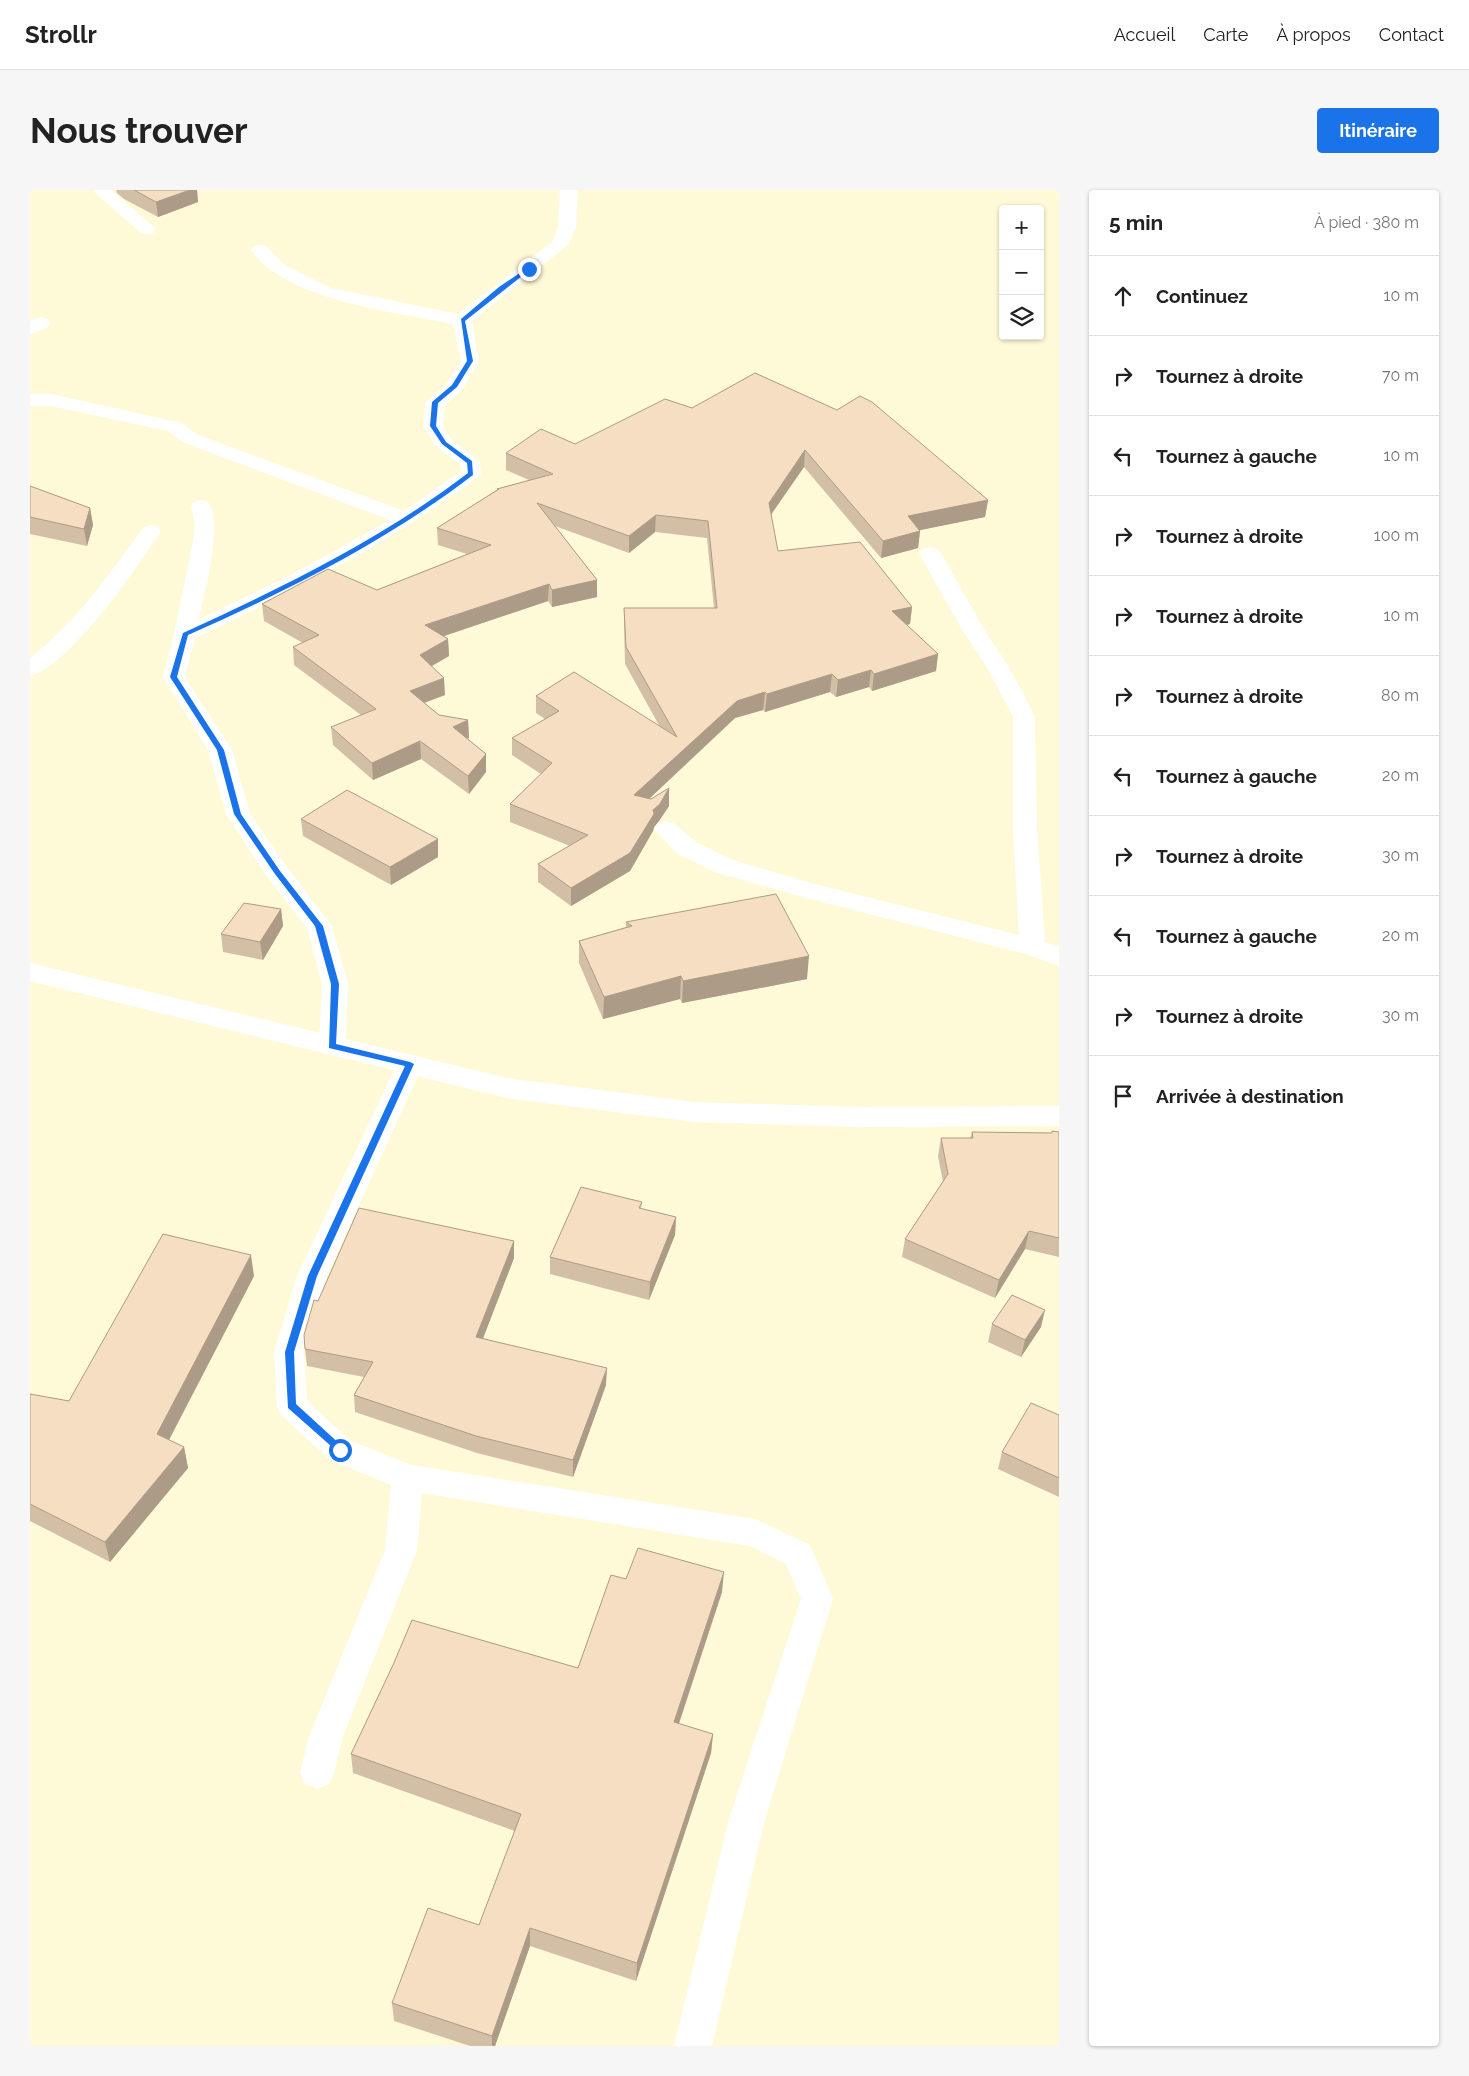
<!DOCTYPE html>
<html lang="fr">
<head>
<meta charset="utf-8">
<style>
	body { margin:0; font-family:Raleway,sans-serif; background:#f6f6f6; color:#222 }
	.controls { position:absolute; right:15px; top:15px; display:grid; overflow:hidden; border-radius:5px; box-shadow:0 1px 4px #0004 }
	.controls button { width:45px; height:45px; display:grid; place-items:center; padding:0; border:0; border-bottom:1px solid #e0e0e0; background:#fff; color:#222; font:25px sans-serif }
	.stop { position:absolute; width:15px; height:15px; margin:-11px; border:4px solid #1a73e8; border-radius:50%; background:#fff }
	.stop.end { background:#1a73e8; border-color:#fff; box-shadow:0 1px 5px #0008 }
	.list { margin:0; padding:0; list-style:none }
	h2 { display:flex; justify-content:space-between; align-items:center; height:65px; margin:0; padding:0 20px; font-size:21px }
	h2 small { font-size:16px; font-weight:400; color:#767676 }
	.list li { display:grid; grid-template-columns:32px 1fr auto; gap:15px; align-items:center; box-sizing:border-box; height:80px; padding:0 20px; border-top:1px solid #e0e0e0 }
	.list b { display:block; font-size:19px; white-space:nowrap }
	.list em { font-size:16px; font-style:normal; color:#767676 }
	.icon { flex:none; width:28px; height:28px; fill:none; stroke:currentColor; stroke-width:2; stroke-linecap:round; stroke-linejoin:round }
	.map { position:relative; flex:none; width:1029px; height:1856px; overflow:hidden; border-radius:5px }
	header { display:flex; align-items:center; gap:30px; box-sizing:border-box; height:70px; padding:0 25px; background:#fff; border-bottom:1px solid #e0e0e0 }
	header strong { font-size:24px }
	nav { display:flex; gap:28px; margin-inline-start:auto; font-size:18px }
	.intro { display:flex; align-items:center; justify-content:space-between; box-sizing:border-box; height:120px; padding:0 30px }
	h1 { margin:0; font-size:35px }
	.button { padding:12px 22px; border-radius:5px; background:#1a73e8; color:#fff; font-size:18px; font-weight:700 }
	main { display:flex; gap:30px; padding:0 30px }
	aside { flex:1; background:#fff; border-radius:5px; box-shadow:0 1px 4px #0004 }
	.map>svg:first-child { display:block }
</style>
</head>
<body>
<header>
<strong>Strollr</strong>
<nav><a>Accueil</a><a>Carte</a><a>À propos</a><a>Contact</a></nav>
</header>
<div class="intro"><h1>Nous trouver</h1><a class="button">Itinéraire</a></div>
<main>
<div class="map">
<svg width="1029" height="1856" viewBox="0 0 1029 1856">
	<rect width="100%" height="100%" fill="#fefad7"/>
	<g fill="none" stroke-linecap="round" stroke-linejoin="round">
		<path fill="#fff" fill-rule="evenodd" d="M62,0H81L126,39L123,43L117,44L111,43Z
			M530,0H548L546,38L538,55L442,131L449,171L432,200L415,215L413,236L421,249L450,272L451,283L448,287C360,353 264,402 165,448L155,487L202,560L220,624L256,676L302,736L318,794L315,856L311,863L302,865L293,863L289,856L292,794L277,738L238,688L196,624L178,560L133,487L144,444L163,351L165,335L161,316L164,312L171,310L178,312C194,334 174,402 169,429L259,386L360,330L152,252L138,241L21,216H0V204H21L152,233L166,244L374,321L431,281L430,274L407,257L393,236L395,213L417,193L431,171L423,134C365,122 257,111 221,60L224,56L230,55L236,56L255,75L301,98L428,124L522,52L528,38Z
			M11,127L18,129L20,133L18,137L0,145V131Z
			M121,335L128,337L131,341C107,377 41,475 0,486V468C47,432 79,384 114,337Z
			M900,357L907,359L911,363L953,438L978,476L1005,526L1007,639L1015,752L1029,757V776L996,764L773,707L685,682L648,664L624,639L627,634L636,631L645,634L666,652L703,670L777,692L989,745L983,639V526L956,476L931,438L889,363L893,359Z
			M380,865L390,867L393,874L297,1086L274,1162L277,1211L321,1251L381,1275L725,1329L780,1355L803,1409L735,1629L682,1856H644L699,1629L771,1409L756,1374L720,1356L392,1303L387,1360L312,1549L304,1583L299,1594L287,1599L275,1594L270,1583L278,1549L355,1360L361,1295L299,1269L251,1225L247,1216L244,1162L267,1086L367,874L370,867Z"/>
		<path fill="#fff" fill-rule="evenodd" d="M0,773L477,888L664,912L827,917L1029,916V936L827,937L664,932L477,908L0,791Z"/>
	</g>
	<path fill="#d3bfa6" d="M86,0H167L168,12L128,27L94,9L87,3Z
		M662,218L958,310L955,327L889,340L890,341L888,358L851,368L774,277L741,325L748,361L882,417L880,434L877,435L908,464L906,481L842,501L839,497L806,507L800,502L735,522L733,520L705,528L619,609L639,616L629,631L624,637L623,641L600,681L541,716L508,692V674L540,656L480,632V614L511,584L482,565V548L515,529L506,523V506L630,537L595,474L594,435V418H684L677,348L625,342L599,363L525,336L567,390V407L522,417L518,411L414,446L418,449L419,466L402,476L415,505L394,513L409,525L438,530L439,548L437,549L456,564V582L439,604L391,569L343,590L303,555L301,537L331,525L264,475L263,457L273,453L234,431L232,414L347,400L437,364L408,355L407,338L467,300V299L499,290L476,280V263L545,254Z
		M0,296L60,318L63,335L57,356L0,344Z
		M271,629L408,649V667L361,695L273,646Z
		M251,719L253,736L233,770L193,762L191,744Z
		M596,732L777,789L652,813L650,809L573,829L549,773V751L596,737Z
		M1022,941L1029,942V1067L995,1059L965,1108L872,1067L875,1049L913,992L908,966L911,948H940L942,942L1022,943Z
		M612,1012L611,1019L646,1027L645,1045L619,1110L520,1084V1067Z
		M484,1051V1068L453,1148L576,1195L543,1287L447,1263L325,1222L324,1205L334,1187L277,1176L275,1159L288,1111Z
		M224,1086L139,1250L154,1257L158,1278L80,1372L0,1331V1204L39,1211Z
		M962,1134L1011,1137L991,1167L958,1152Z
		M1029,1225V1307L968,1279L972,1262Z
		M596,1389L692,1402L649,1534L683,1544L681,1563L606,1791L500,1756L465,1856H440L364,1831L362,1813L449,1735L485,1641L323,1583L321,1564L548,1478Z"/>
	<path fill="#ac9b87" d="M160,0H167L168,12L128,27L126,12Z
		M775,260L774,277L737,330L739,313Z
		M958,310L955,327L876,343L878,326Z
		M60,318L63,335L57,356L54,339Z
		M626,325L625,342L599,363V346Z
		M890,341L888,358L851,368L853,351Z
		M567,390V407L522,417V400Z
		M519,394L518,411L396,452L395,435Z
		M882,417L880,434L860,438L862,421Z
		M418,449L419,466L391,482L390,465Z
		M908,464L906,481L842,501L844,484Z
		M841,480L839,497L806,507L808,490Z
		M802,484L800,502L735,522L737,504Z
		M414,488L415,505L380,518V501Z
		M735,502L733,520L705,528L604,623V605L707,511Z
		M438,530L439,548L424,555L423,537Z
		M390,551L391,569L343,590L342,573Z
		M456,564V582L439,604L438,586Z
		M639,598V616L629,631L624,637L623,641L600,681L541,716V698L623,620Z
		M408,649V667L361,695L360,677Z
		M251,719L253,736L233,770L230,752Z
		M779,766L777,789L652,813L653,791Z
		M651,786L650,809L573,829L574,807Z
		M646,1027L645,1045L619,1110L620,1092Z
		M999,1041L995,1059L965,1108L969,1090Z
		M484,1051V1068L447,1164L446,1147Z
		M221,1065L224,1086L131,1265L127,1244Z
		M1015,1120L1011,1137L991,1167L995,1150Z
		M577,1178L576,1195L543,1287V1270Z
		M154,1257L158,1278L80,1372L75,1352Z
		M694,1382L692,1402L643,1551L644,1532Z
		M683,1544L681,1563L606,1791L607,1773Z
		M500,1738V1756L465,1856H462V1846Z"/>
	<path fill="#f5dec1" stroke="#ac9b87" d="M104,0H160L126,12Z
		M725,183L807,220L830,206L842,212L958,310L878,326L890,341L853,351L775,260L739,313L748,361L830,352L882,417L862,421L908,464L844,484L841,480L808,490L802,484L737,504L735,502L707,511L604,605L621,609L639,598L630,614L623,620L624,624L600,663L541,698L508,674L558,645L480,614L522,573L482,548L529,521L506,506L544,482L647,547L596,457L594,418H687L678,331L626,325L599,346L507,313L567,390L522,400L519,394L395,435L418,449L390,465L414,488L380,501L409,525L438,530L423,537L456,564L438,586L390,551L342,573L301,537L346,519L263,457L289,445L232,414L298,379L347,400L461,355L407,338L469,299H467L523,284L476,263L511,239L545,254L635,209L662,218Z
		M0,296L60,318L54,339L0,327Z
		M317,600L408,649L360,677L271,629Z
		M746,704L779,766L653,791L651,786L574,807L549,751L602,736L596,732Z
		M214,713L251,719L230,752L191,744Z
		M1022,941L1029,942V1048L999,1041L969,1090L875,1049L918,984L911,948H943L942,942L1022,943Z
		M551,997L612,1012L609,1018L646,1027L620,1092L520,1067Z
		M329,1018L484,1051L446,1147L577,1178L543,1270L446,1246L324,1205L343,1172L275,1159L274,1145L284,1110L288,1111Z
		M133,1044L221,1065L127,1244L154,1257L75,1352L0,1314V1204L39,1211Z
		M982,1105L1015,1120L995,1150L962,1134Z
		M1001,1213L1029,1225V1288L972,1262Z
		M608,1358L694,1382L644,1532L683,1544L607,1773L500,1738L462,1846L362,1813L398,1718L449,1735L491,1624L321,1564L363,1475L382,1430L548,1478L581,1385L596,1389Z"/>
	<path fill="#1a73e8" d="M497,78L501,79L435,131L443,171L427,197L408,213L406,236L416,252L442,271L443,285C357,351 257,401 158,445L147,487L194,560L211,624L250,681L293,736L309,794L306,854L380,872L384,874L287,1086L264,1162L266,1214L313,1257V1263L310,1264L258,1218L255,1162L278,1086L375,876L299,858L301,794L285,736L245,684L204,624L187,560L140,487L153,443C251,398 352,349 438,283L437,273L412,254L400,236L402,212L422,195L437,171L431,129L469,97Z"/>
</svg>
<div class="controls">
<button>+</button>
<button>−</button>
<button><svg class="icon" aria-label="layers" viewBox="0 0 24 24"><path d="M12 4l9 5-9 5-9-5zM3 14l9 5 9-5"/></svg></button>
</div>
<div class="stop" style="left:310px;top:1260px"></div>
<div class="stop end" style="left:499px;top:79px"></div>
</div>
<aside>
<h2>5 min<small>À pied · 380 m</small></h2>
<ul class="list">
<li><svg class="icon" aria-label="ahead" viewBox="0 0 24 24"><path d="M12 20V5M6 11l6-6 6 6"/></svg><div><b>Continuez</b></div><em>10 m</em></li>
<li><svg class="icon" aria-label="right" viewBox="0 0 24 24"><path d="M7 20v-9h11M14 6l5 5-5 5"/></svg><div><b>Tournez à droite</b></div><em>70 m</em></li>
<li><svg class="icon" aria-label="left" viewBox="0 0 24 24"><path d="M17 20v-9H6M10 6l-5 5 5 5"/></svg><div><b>Tournez à gauche</b></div><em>10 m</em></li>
<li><svg class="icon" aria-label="right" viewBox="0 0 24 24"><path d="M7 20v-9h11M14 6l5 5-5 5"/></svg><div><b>Tournez à droite</b></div><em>100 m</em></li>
<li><svg class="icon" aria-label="right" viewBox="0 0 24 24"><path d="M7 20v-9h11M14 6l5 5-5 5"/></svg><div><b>Tournez à droite</b></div><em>10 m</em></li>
<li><svg class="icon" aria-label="right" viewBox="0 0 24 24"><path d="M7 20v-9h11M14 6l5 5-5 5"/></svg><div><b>Tournez à droite</b></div><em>80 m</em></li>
<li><svg class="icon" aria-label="left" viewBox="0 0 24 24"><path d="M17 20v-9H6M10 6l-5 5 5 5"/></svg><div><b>Tournez à gauche</b></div><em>20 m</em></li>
<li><svg class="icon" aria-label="right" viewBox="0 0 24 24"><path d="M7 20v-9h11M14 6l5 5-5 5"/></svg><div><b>Tournez à droite</b></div><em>30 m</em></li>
<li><svg class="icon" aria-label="left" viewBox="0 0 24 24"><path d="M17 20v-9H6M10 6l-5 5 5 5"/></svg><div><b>Tournez à gauche</b></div><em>20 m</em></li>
<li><svg class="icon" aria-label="right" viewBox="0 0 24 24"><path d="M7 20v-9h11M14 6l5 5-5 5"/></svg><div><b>Tournez à droite</b></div><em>30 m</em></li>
<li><svg class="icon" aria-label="arrive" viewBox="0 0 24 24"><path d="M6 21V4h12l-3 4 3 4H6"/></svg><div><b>Arrivée à destination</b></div></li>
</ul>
</aside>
</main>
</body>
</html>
